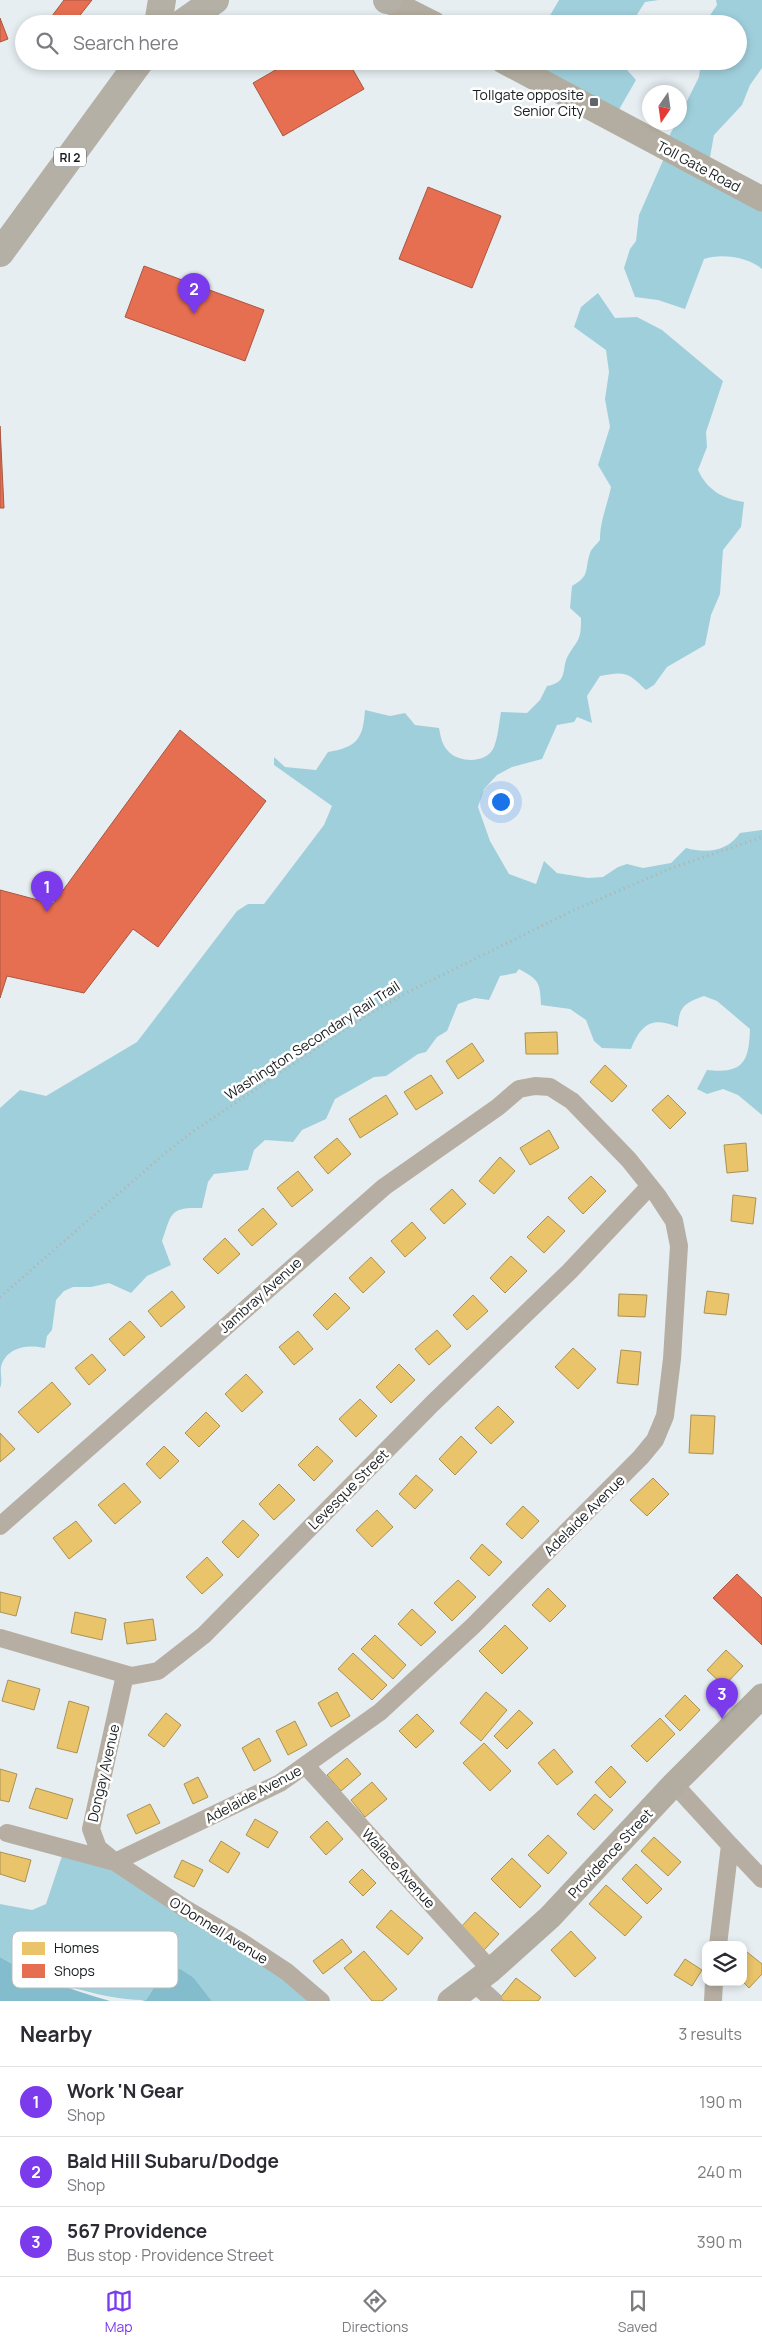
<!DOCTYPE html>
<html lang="en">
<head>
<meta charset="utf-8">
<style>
	body { margin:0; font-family:Manrope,sans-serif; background:#f7f7f7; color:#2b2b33 }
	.controls { position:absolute; right:15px; bottom:15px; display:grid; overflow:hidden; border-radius:10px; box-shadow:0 2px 8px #0003 }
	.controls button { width:45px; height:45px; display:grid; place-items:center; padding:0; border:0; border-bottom:1px solid #e1e1e2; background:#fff; color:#2b2b33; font:25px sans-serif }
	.compass { position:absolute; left:642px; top:85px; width:45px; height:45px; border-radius:50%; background:#fff; box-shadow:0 2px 8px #0003; rotate:193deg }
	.you { position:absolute; left:500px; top:801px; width:18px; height:18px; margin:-12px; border:4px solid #fff; border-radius:50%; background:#1a73e8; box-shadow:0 0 0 8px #1a73e833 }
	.badge { display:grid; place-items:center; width:32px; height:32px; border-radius:50%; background:#7c3aed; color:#fff; font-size:16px; font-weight:700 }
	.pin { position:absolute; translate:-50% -41px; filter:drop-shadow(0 1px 2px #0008) }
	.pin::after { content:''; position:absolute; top:26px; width:18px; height:15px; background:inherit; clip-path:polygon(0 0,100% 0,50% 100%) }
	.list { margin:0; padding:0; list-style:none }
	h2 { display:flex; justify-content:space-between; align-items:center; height:65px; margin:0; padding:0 20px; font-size:21px }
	h2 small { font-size:16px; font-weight:400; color:#7c7c81 }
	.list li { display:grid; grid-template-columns:32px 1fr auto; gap:15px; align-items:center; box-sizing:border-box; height:70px; padding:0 20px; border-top:1px solid #e1e1e2 }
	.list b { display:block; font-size:19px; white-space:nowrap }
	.list p { margin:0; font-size:16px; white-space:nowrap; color:#7c7c81 }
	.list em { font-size:16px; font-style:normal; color:#7c7c81 }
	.icon { flex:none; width:28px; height:28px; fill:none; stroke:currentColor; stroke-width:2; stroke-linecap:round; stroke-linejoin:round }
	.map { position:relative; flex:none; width:762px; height:2001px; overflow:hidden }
	.search { position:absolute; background:#fff; box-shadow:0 2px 8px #0003; left:15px; right:15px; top:15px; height:55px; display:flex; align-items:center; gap:12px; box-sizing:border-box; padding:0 18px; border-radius:28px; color:#7c7c81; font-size:19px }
	.sheet { height:275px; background:#fff }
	nav { display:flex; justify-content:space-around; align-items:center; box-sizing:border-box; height:70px; border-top:1px solid #e1e1e2; background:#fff; font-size:14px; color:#7c7c81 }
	nav a { display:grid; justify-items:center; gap:2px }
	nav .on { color:#7c3aed }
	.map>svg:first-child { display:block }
</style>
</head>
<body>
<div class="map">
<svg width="762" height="2001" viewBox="0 0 762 2001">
	<rect width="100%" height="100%" fill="#e6eef1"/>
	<path fill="#a0cfdc" d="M559,0H659L645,2L631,24H545Z
		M716,0H762V68L750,85L742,105L714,135L708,168L762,197V269C748,257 721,253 704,259L685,309L658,300L635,297L624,268L630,249L636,241L639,215L668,149L664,146L676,123L680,122V115L699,77L701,61H738V24H704L717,5Z
		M509,61H619L636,80L613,120Z
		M598,293L615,318L637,317L662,330L723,381L706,432L707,447L698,470C707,490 723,499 744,502L741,527L723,550L720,594L711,615L705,645L667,667L654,685L646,690C628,672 625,671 600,676L587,696L592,723L577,717L574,722L557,725L542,759L512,767L497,775L484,789L478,807L490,841L509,874L536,884L544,861L557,873L588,878L603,877L618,867L627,864L643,868L671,863L686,848C707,854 728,851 740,833L762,830V1115L738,1095L723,1089L707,1094L697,1089L707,1070C743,1074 749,1062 750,1029L717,1001L704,996C685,1003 679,1006 678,1027C653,1017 642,1022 631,1049L602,1048L594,1041L586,1020L570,1009L541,1005C540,982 539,980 519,969L516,973L500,976L489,1000L475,998L458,1004L447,1031L437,1037L426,1052L418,1054L386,1076L374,1077L335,1099L326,1119L302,1130L293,1142L265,1140L254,1150L248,1170L214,1174L208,1182L202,1208C170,1207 172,1212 162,1241L171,1265L147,1276L131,1293L109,1283L91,1287H73L64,1291L56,1300L52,1330L47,1336L45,1348C28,1344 6,1347 1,1367C0,1374 3,1381 0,1388V1108L20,1090L46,1096L137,1042L237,911L248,904H264L324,825L332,806L274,765V757L285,767L316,770L328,752C358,747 363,738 365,710L390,716L405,713L415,725L439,728C441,738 442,746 450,753C461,763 488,763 494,747C498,737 499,723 501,712L527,713L540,700L547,686C570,682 560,668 569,654C579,638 581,640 581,618L570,608L572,586C591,575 584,571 590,553C591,549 597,544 600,540C600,520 607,507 611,487L598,465L610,427L605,399L609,372L606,350L574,327L581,307Z
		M64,1850L112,1861L322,2001H212L194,1978L165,1970L146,2000C103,2001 36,1978 0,1957V1904L32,1910L46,1904Z"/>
	<path fill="#83bdcd" d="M0,1957C35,1977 71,1990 110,2001H0Z
		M180,1969L194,1978L212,2001H141L146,2000L165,1970Z"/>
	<path fill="#e9c46a" stroke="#aa9254" d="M557,1032L558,1054H526L525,1033Z
		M472,1043L484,1061L458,1079L446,1061Z
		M605,1065L627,1086L612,1102L590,1082Z
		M431,1075L443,1093L416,1110L404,1092Z
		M386,1095L398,1114L360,1138L349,1119Z
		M668,1095L686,1113L670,1129L652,1110Z
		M549,1130L559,1148L530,1165L520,1148Z
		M337,1138L351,1154L328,1174L314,1157Z
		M746,1143L748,1171L727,1173L724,1145Z
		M500,1157L515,1171L494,1194L479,1181Z
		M298,1171L313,1190L292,1207L277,1188Z
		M591,1176L606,1191L583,1214L568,1198Z
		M452,1189L466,1204L444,1224L430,1209Z
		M733,1195L756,1198L753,1224L731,1221Z
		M263,1208L277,1224L252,1246L238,1230Z
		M548,1216L565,1231L544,1253L527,1237Z
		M412,1222L426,1238L405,1257L391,1241Z
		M225,1238L240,1254L218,1274L203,1259Z
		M511,1256L527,1271L505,1293L490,1278Z
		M371,1257L385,1272L363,1293L349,1278Z
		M172,1291L185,1307L161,1327L148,1311Z
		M707,1291L729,1294L726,1315L704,1313Z
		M335,1293L350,1308L327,1330L313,1315Z
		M619,1294L647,1295L645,1317L618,1316Z
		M473,1295L488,1311L467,1330L453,1315Z
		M130,1321L145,1337L124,1356L109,1339Z
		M437,1330L451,1346L429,1365L415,1349Z
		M298,1331L313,1349L294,1365L279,1347Z
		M573,1348L596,1369L578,1389L555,1367Z
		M621,1350L641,1352L638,1385L617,1383Z
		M92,1354L106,1370L89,1385L75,1368Z
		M399,1364L415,1380L391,1403L376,1387Z
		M246,1374L263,1392L242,1412L225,1394Z
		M52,1382L71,1404L38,1433L18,1412Z
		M360,1399L377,1416L356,1437L339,1419Z
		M498,1406L514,1422L491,1444L475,1428Z
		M206,1412L220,1426L199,1447L185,1433Z
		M691,1415L715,1416L713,1454L689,1453Z
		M0,1433L15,1449L0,1462Z
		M461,1436L477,1452L455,1475L439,1459Z
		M164,1446L179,1461L160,1479L146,1464Z
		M317,1446L333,1461L314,1481L298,1465Z
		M416,1475L433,1490L415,1509L399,1494Z
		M653,1478L669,1494L647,1516L630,1500Z
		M124,1483L141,1502L115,1524L98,1505Z
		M279,1484L295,1500L274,1520L259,1504Z
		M523,1506L539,1521L522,1539L506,1524Z
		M377,1510L393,1527L372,1547L356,1530Z
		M243,1520L259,1535L238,1558L222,1542Z
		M76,1521L92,1541L69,1559L53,1538Z
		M482,1544L502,1562L489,1576L470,1558Z
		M207,1557L223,1575L202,1594L186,1577Z
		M458,1580L476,1597L452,1621L434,1603Z
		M548,1588L566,1606L550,1622L532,1605Z
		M0,1592L21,1597L16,1616L0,1612Z
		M412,1609L436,1632L421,1646L398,1624Z
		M75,1612L106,1619L102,1640L71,1633Z
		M153,1619L156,1640L127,1644L124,1623Z
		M505,1625L528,1648L502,1674L479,1651Z
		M375,1635L406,1665L393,1679L361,1649Z
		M726,1650L743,1666L724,1686L707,1670Z
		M353,1653L387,1685L372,1700L338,1669Z
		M8,1680L40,1689L34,1710L2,1701Z
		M337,1692L350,1716L331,1727L318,1703Z
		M486,1692L507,1710L481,1741L460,1723Z
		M685,1695L700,1710L680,1731L665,1716Z
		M69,1701L89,1707L77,1753L57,1748Z
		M519,1710L533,1723L507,1749L494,1736Z
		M166,1713L181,1725L164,1747L148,1735Z
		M417,1714L434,1731L416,1748L399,1731Z
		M660,1718L675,1734L647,1762L631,1746Z
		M295,1721L307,1745L288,1755L276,1731Z
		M259,1738L271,1761L254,1771L242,1748Z
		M484,1743L511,1771L490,1791L463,1763Z
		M554,1749L573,1772L557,1785L538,1763Z
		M347,1758L361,1774L341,1791L327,1775Z
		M611,1766L626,1782L610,1798L595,1782Z
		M0,1769L17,1774L9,1802L0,1800Z
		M198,1777L208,1797L193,1804L184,1784Z
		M372,1782L387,1799L365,1817L351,1800Z
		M36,1788L73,1799L67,1819L29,1808Z
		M595,1794L613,1810L594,1830L577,1814Z
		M150,1804L160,1823L136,1834L127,1815Z
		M255,1819L278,1832L268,1848L246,1835Z
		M327,1821L343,1839L326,1855L310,1837Z
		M548,1835L567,1853L548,1874L528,1855Z
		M654,1837L681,1862L668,1876L641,1851Z
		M221,1841L240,1853L228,1873L209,1861Z
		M0,1852L31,1860L25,1882L0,1874Z
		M512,1858L541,1886L520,1908L491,1879Z
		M182,1860L203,1870L194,1887L174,1877Z
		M636,1864L662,1889L647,1904L622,1879Z
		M362,1869L376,1883L363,1896L349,1882Z
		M606,1885L642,1917L625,1936L589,1904Z
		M391,1910L423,1938L408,1955L376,1927Z
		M475,1912L499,1934L484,1950L460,1928Z
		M571,1931L596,1958L575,1977L551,1950Z
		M342,1939L352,1952L323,1974L313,1961Z
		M364,1951L397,1989L382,2001H372L344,1968Z
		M747,1952L762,1964V1974L749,1988L743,1982V1956Z
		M685,1959L702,1970L692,1986L674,1975Z
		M516,1978L541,1997L538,2001H504L500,1998Z"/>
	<path fill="#e76f51" stroke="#a95642" d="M64,0H92L73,24H46Z
		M0,18L8,39L0,42Z
		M291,61H348L364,89L283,136L253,83Z
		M428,187L501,216L472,288L399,259Z
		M144,266L264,310L245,361L125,317Z
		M0,426L4,508H0Z
		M180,730L266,801L158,947L133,929L84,993L7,976L0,998V890L53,904Z
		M737,1574L762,1598V1645L713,1598Z"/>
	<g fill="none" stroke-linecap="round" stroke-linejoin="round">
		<path stroke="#b3b1aa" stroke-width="3" stroke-dasharray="1 4" stroke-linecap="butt" d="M0,1297L164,1154L195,1130L359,1020L404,994L572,911L669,869L762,837"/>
		<path stroke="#b6aea3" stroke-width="18" d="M0,1526L384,1187L498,1107L519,1089L535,1086L550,1087L572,1101L629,1160L657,1195L674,1221L679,1246L672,1359L665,1416L655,1440L641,1457L473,1626L380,1712L280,1783L115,1862L98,1848L91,1829L125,1675
			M0,1638L131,1676L158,1671L204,1635L433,1403L570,1271L650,1186
			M306,1766L491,1970
			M674,1784L730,1845L718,1945
			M7,1833L115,1862L184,1908L240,1941L287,1972L321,2001
			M730,1845L762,1879
			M474,1983L494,2001
			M713,2001L714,1982"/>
		<path stroke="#b3ada1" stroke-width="25" d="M387,0L434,24
			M503,61L762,199
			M450,2001L491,1970L550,1917L674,1784L762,1696"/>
		<path stroke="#b4b0a6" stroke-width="28" d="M387,0H388
			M158,24L162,0
			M181,24L215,0
			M0,253L140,61"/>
	</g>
	<rect fill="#606668" stroke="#fff" stroke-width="2" x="589" y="97" width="10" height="10" rx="2.5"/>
	<g text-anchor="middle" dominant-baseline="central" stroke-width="5" stroke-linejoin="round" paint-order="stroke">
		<rect fill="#fff" stroke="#5d6162" stroke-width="1" x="54" y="147.5" width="32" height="19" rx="4"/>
		<g font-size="12" font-weight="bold" fill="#181d1f">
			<text x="70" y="157">RI 2</text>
		</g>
		<g font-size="14" fill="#181d1f" stroke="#fff" text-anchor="end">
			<text x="584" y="94">Tollgate opposite<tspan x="584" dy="16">Senior City</tspan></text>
		</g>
		<g font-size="14" fill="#181d1f" stroke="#fff">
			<text transform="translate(699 166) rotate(28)">Toll Gate Road</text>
			<text transform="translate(312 1040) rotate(-33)">Washington Secondary Rail Trail</text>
			<text transform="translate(260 1295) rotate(-42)">Jambray Avenue</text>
			<text transform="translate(348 1489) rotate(-45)">Levesque Street</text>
			<text transform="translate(584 1515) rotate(-45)">Adelaide Avenue</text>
			<text transform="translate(103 1773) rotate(-77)">Dongay Avenue</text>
			<text transform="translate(253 1794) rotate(-28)">Adelaide Avenue</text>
			<text transform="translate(610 1853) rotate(-47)">Providence Street</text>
			<text transform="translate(399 1868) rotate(48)">Wallace Avenue</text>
			<text transform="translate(219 1930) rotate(32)">O'Donnell Avenue</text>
		</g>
	</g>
	<rect x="12" y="1931" width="166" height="57" rx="8" fill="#fff" stroke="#babbbc" stroke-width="1"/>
	<rect x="22" y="1942" width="23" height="13" fill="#e9c46a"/>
	<rect x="22" y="1964" width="23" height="14" fill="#e76f51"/>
	<g font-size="14" fill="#181d1f">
		<text x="54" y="1953">Homes</text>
		<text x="54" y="1976">Shops</text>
	</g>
</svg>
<div class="controls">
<button><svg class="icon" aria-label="layers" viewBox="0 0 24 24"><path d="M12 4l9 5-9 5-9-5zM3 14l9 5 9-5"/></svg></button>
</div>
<svg class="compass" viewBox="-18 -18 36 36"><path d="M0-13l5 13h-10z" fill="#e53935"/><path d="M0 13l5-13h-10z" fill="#7c7c81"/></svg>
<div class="you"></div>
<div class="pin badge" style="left:47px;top:912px">1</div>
<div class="pin badge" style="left:194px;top:314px">2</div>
<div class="pin badge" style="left:722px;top:1719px">3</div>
<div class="search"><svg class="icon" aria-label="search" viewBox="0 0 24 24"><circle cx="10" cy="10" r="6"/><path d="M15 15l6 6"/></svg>Search here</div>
</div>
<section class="sheet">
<h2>Nearby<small>3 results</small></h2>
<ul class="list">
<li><span class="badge">1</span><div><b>Work 'N Gear</b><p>Shop</p></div><em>190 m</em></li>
<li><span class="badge">2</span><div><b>Bald Hill Subaru/Dodge</b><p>Shop</p></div><em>240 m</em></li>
<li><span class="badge">3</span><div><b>567 Providence</b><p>Bus stop · Providence Street</p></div><em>390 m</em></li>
</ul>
</section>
<nav>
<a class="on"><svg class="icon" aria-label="map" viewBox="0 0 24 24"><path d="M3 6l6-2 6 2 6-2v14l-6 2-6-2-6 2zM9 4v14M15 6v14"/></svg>Map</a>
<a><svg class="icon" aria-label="directions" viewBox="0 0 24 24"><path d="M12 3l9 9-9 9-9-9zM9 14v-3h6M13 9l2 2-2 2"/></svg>Directions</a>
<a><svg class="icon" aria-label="saved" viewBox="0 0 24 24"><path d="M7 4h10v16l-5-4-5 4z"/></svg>Saved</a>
</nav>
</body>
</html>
